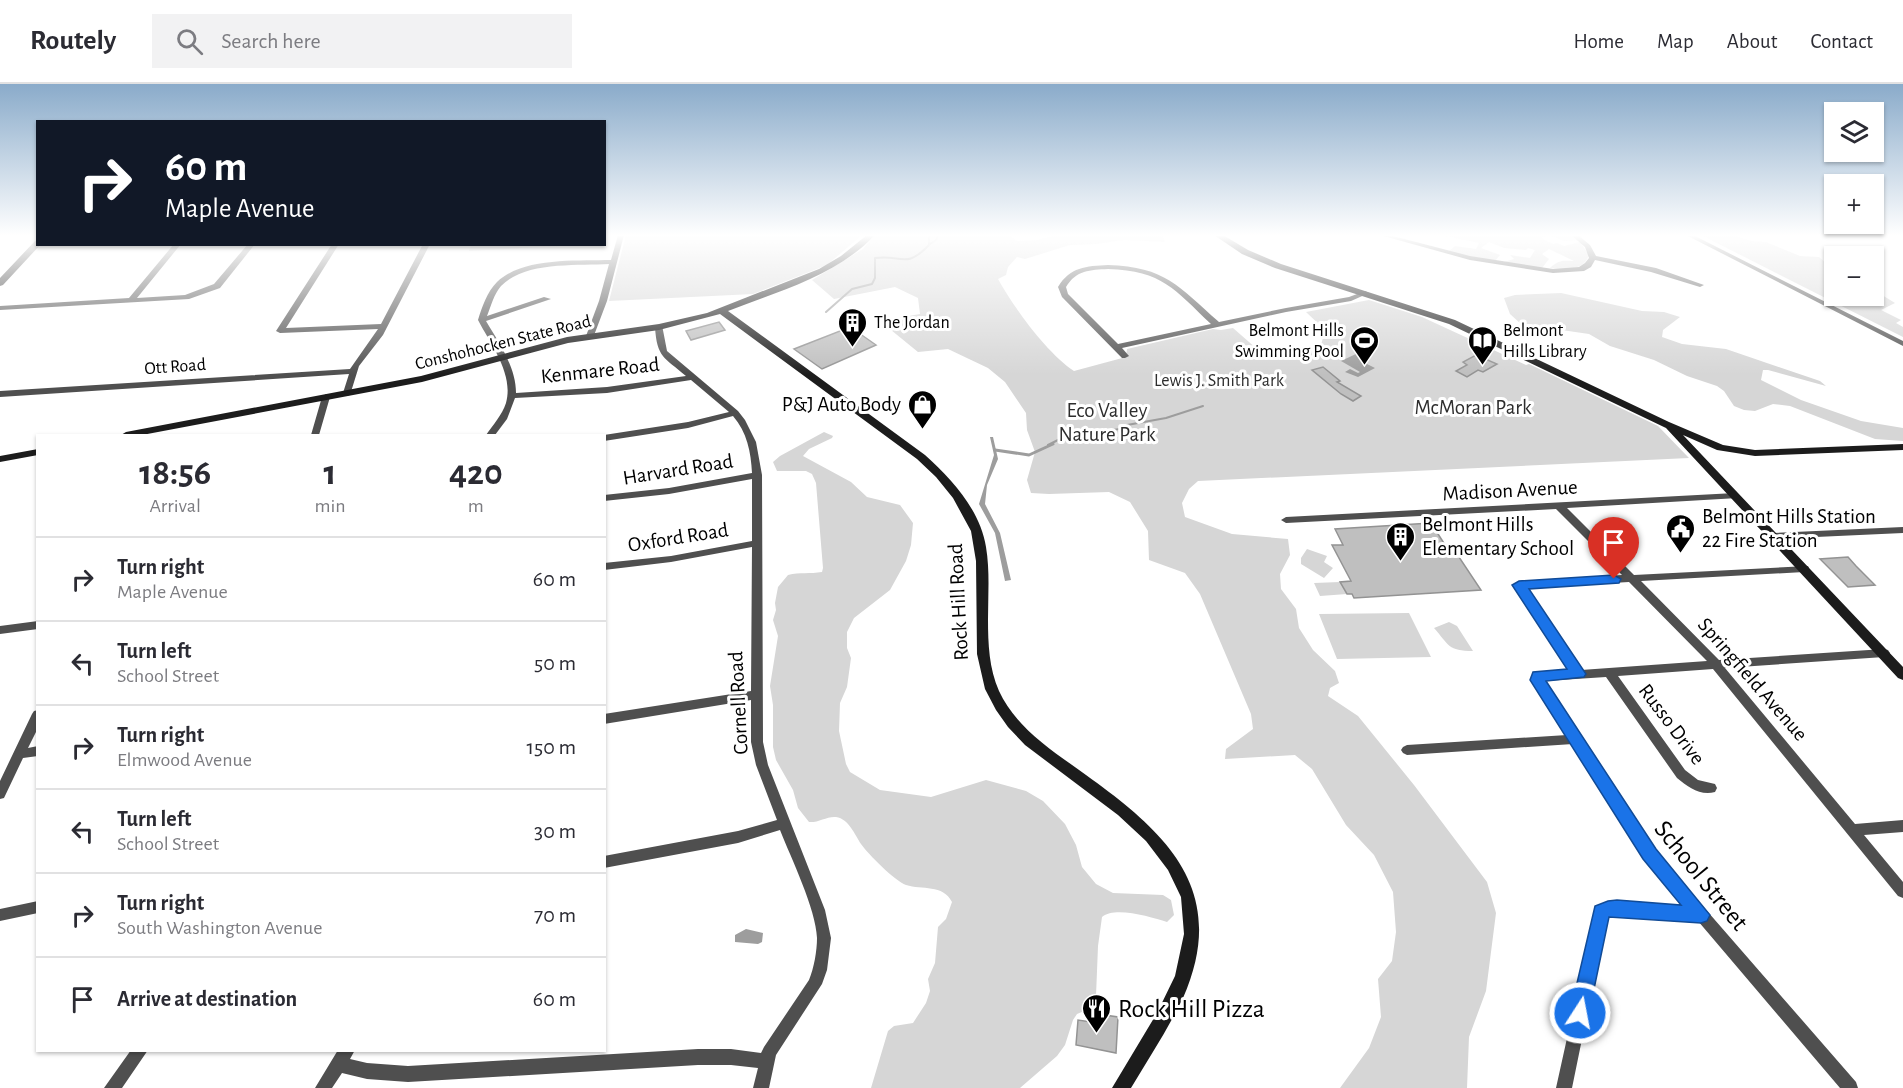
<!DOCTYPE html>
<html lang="en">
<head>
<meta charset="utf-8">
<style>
	body { margin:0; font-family:"Alegreya Sans",sans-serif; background:#f2f2f3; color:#2b2b33; height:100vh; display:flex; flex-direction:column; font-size:22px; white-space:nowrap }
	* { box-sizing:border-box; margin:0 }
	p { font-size:20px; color:#7c7c81 }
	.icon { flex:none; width:33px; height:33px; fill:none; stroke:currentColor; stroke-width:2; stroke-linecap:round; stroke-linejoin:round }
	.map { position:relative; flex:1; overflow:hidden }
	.drawer { position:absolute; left:36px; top:350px; width:570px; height:618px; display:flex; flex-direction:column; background:#fff; border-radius:0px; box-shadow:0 2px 4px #0004 }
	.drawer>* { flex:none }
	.guide { position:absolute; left:36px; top:36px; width:570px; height:126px; border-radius:0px; box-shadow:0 2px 4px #0004; background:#111827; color:#fff; overflow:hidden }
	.tools { position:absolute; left:1824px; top:18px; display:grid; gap:12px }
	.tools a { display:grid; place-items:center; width:60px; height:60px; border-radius:0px; background:#fff; box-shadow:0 2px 4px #0004; font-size:30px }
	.pin { position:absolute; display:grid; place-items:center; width:51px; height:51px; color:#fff; margin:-62px -26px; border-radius:50% 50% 50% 0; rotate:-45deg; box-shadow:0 0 6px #0007 }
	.pin .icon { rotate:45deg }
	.me { position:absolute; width:66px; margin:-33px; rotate:11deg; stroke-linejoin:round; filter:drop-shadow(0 0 4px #0008) }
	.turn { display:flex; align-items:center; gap:21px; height:126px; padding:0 30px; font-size:27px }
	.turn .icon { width:78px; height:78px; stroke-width:2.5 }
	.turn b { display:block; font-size:42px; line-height:51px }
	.eta { display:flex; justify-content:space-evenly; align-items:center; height:102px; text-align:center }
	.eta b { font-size:36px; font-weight:700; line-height:42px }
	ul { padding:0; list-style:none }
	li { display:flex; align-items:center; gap:18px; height:84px; padding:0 30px; border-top:2px solid #e1e1e2 }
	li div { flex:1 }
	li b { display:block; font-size:22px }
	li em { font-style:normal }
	header { display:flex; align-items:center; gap:36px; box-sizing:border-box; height:84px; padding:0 30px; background:#fff; border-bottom:2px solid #e1e1e2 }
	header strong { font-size:28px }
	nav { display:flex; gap:33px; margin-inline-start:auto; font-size:21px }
	.search { width:420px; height:54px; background:#f2f2f3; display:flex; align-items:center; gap:15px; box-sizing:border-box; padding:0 21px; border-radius:0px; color:#7c7c81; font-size:22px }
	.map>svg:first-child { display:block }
	.green { fill:#d6d6d6 }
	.water { fill:#9d9d9d }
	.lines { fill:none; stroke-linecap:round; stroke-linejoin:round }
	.stream-far1 { stroke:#9d9d9d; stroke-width:2 }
	.stream { stroke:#9d9d9d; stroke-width:3 }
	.building { fill:#bfbfbf; stroke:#939393; stroke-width:1.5 }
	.street { fill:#4f4f4f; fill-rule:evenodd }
	.secondary { fill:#1c1c1c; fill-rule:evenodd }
	.route { fill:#1a73e8; stroke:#114b97; stroke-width:1.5 }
	.labels { text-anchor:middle; stroke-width:6; stroke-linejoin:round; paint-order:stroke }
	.far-poi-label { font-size:18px; fill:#000; stroke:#fff; text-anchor:start }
	.far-street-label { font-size:18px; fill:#000; stroke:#fff }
	.far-park-label { font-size:18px; fill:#2d2d2d; stroke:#fff }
	.street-label { font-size:21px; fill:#000; stroke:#fff }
	.poi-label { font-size:21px; fill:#000; stroke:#fff; text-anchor:start }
	.park-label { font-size:21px; fill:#2d2d2d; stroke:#fff }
	.near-street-label { font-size:26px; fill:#000; stroke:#fff }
	.near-poi-label { font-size:26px; fill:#000; stroke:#fff; text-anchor:start }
</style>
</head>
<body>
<header>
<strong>Routely</strong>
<div class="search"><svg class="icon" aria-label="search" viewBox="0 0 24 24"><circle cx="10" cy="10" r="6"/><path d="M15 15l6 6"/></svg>Search here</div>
<nav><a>Home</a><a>Map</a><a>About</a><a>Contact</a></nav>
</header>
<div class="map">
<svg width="1903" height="1004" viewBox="0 0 1903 1004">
	<rect width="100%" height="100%" fill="#fff"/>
	<path class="green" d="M626,151H862L827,181L753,210L609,217Z
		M875,151H1009L1017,157L1037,156L1056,151H1163L1165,158L1124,156L1096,160L1070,161L1025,175L1017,173L1008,183L1006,191L998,195C1014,224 1047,269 1074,287L1126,273L1127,265L1213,245L1221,246L1233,244L1265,272L1321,261L1325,246L1306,228L1369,216L1422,233L1526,281L1529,280L1658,342L1689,374L1198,397L1189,405L1182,419L1185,433L1232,450L1288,455L1290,471L1280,490L1281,505L1296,525L1299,544L1313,566L1335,587L1339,599L1330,604L1328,612L1358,632L1414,701L1487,798L1496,829L1486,907L1469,953L1467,1004H1340L1369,964L1381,933L1378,895L1392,877L1396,848L1393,808L1374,771L1346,741L1312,685L1295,671L1225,675L1226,665L1253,645L1251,630L1200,510L1185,489L1149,476L1148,447L1130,418L1109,408L1049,410L1031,409L1027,396L1035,368L1027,346L1026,329L1005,298L988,284L948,265L918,268L880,237L920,230L918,214L895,203L834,215L812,196L863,165Z
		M1441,151H1522L1529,153L1532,151H1569L1577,156L1564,157L1550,151L1541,154L1553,160L1557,159L1564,162L1580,158L1589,171C1584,187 1565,186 1550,184C1560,175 1563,177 1574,177L1549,165L1542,170L1549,175L1542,184L1504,178L1514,175L1510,171L1530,174L1535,166L1528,164L1526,166L1504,164L1489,158L1481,164L1500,171L1495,177L1448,168L1455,162L1476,165L1479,159Z
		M1701,151H1733L1751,157L1766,158L1800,172L1819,173L1834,186V212H1874V206L1895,219L1881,226L1901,236L1896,239L1903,243V253Z
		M471,161V160L576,161L469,167Z
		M1561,209L1642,227L1664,228L1680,233L1663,246L1662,253L1682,260L1726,265L1820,297L1826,302L1768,286H1763L1761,296L1801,316L1861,337L1903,344V357L1875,355L1790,322L1773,320L1755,327L1744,326L1734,322L1724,307L1717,302L1687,292L1654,276L1610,262L1589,250L1521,240L1510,230L1504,214L1515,211Z
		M824,348L833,352L832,354L809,365L803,372L851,398L867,413L900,421L913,439L911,461L906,477L890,506L854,534L847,548V564L851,574L847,603L840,619L839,647L846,680L850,688L880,706L931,713L986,696L1026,707L1043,717L1065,740L1076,761L1082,783L1096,800L1113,809L1163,811L1171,816L1174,831L1167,838C1151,833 1115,822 1102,833L1098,862L1096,912L1089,925L1077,930L1073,936L1065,961L1057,972L1020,1004H871L888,947L894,942L913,939L926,919L930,907L928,895L935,879L938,843L946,835L952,818C943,800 922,806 906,801C895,797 868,770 861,760C855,751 849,735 836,733C827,732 818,739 809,738L798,724L793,706L776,676L773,663V621L770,602L778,552L773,536L776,526L775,519L778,503L788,491C800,488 810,490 822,488L823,484L816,399L812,390L806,387H777L773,378L780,372Z
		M1307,465L1327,472L1324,478L1333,484L1324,494L1301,480V474Z
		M1340,498L1347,510L1320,512L1314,499Z
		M1409,529L1431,573L1337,575L1319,530Z
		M1449,538L1457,542L1473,567C1448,567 1449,561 1434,544Z"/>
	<path class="water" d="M1358,269L1367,273L1361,277L1375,284L1358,293L1345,288L1350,285L1358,289L1360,288L1341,277Z
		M990,353H993L998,375L987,401L985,420L1000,449L1011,496L1005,497L995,449L979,420L994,371Z
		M746,845L763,849L762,858L758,860L735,858V851Z"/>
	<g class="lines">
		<path class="stream-far1" d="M930,160L936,156L938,151
			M826,228L852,205L872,200L875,194V174C902,170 905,186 929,161V151
			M1048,361L1062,354L1077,355L1090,349L1120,345L1127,341L1166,334L1203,322"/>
		<path class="stream" d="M995,366L1029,371L1053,360"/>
	</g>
	<path class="building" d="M719,238L725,246L691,256L686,247Z
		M845,245L852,249L856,247L876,261L822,285L794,265Z
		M1476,271L1497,280L1483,288L1478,286L1467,293L1456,287L1467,281L1463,278Z
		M1323,283L1340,297L1337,298L1361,312L1353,317L1341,310L1312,286Z
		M1431,439L1447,464H1453L1481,506L1354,514L1352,510H1347L1340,498L1351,497L1332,461H1343L1335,445Z
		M1848,473L1856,482L1875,501L1848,503L1820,475Z
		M1091,929L1118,933L1116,969L1076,961L1078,936L1091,938Z"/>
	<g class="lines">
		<path class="street" d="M618,151H624L607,217L593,254H590L586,252L599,217L609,180C577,182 525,177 501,202C494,210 491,222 487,232L544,213L551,215L486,237C499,259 516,283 516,309L607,303L686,292C664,273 657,274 655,243L656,241H662L667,267L738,327L745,336L756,358L762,391L763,658L768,681L825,826L831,854L827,886L822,900L776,971L769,1004H753L758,984L731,981H698L408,998L367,995L342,989L332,1004H315L338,966H355L350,975L367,979L408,982L698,965H731L761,969L764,963L809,896C814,884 817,867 817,854C816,825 791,774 780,746L738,759L604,784V772L738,747L777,736L756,681L751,658V616L604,640V630L751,607L752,463L671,478L604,486V479L671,472L752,457V395L669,410L604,417V411L669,404L752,389C751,368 747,348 733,332L688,344L604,357V351L688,338L729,328L691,296L607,309L515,314L507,335L495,351H486C493,341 502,331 506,319C514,290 491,261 478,236C482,223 487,208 497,198C523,173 577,177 611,176Z
			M1380,151H1389L1470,172L1553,185L1579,183L1585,179L1589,174L1585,163L1571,151H1578L1590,161L1596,172L1656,184L1704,201L1700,203L1651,188L1595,176L1591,183L1584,187L1553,189L1470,176Z
			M1686,151H1693L1903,257V262Z
			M174,160H181L137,214L185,211L214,200L248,160H255L220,204L189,215L0,226V222L129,214Z
			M332,160H339L286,244L381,240L423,160H430L383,251L359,282L350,311L347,312L343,309L349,290L0,313V307L350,285L378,245L280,249L276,247Z
			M1108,181C1166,183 1178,202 1219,238L1286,224L1349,213L1365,207L1369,209L1351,217L1286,228L1122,264L1129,272L1125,274H1122L1062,213L1058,203C1070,183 1086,182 1108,181ZM1108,185C1163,187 1174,205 1211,240L1118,260L1068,210L1066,203C1076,186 1090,186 1108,185Z
			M326,310L330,313L319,351H311L322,313Z
			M1735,409L1738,410L1740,412L1738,414L1567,424L1634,491L1808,482L1809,484L1808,486L1804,488L1641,497L1719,576L1884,565L1888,566L1890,569L1888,572L1884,573L1725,584L1855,740L1903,736V748L1864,751L1903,798V814L1898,812L1713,585L1618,592L1685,686L1698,696L1715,700L1717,704L1715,708C1700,712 1688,703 1677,694L1606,593L1545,597L1654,766L1856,998L1858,1004H1840L1698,837L1617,831L1607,833L1572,1004H1556L1596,823L1617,819L1686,824L1644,774L1573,660L1407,671L1403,669L1401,666L1403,663L1407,661L1567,651L1531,593L1533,590L1537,589L1570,586L1514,501L1519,497L1622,491L1556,425L1286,439L1281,436L1286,433ZM1629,498L1704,574L1707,577L1581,586L1527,504Z
			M1903,443V449L1773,455L1768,452L1773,449Z
			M38,537V545L0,550V542Z
			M38,626V644L28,664L38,662V672L23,674L4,714L0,715V697L32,630L34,627Z
			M38,817V829L0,837V825Z
			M131,966H148L122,1004H104Z"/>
		<path class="secondary" d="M867,151H875C836,192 779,207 728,227L925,371C952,395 980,426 986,463C990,487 988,512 988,536C988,559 989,585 999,607C1016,644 1053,667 1086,691C1167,749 1230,807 1183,914C1168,945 1149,974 1131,1004H1112L1157,929L1175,892L1184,850L1181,813L1168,786L1146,757L1118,731L1025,661L1008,643L996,626L985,605L977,570L976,477L971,447L953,414L936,393L917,375L720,230L659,246L568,259L422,298L142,351H121L126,348L421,292L567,253L659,240L707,229L819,185L841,172Z
			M1214,151H1223L1248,166L1281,180L1455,236L1669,338L1723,361L1755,366L1903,360V366L1755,372L1717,366L1683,351L1903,583V596L1898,594L1666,344L1449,240L1275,184L1242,170Z
			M35,157H38V160H41L3,201L0,202V194Z
			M38,365V371L0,378V372Z"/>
	</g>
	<linearGradient id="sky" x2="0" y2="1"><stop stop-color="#8aabca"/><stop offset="0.52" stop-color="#fff"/><stop offset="1" stop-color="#fff" stop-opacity="0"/></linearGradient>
	<rect width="1903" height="291" fill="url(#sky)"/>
	<path class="route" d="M1614,491L1621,495L1619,499L1529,505L1586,590L1584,593L1546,597L1656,765L1710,831L1707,837L1701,839L1609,833L1589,929L1587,935L1580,938L1573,935L1570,929L1595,822L1608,817L1617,816L1681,821L1643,775L1530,596L1533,588L1567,585L1512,501L1519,497Z"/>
	<defs>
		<symbol id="building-pin" viewBox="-11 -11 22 30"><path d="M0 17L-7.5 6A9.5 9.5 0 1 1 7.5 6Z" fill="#000" stroke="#fff"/><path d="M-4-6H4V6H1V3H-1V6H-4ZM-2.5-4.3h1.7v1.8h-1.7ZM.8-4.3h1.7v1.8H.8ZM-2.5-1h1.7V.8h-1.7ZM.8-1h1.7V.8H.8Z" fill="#fff"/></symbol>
		<symbol id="stadium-pin" viewBox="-11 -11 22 30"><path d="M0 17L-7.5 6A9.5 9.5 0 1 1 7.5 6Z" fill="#000" stroke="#fff"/><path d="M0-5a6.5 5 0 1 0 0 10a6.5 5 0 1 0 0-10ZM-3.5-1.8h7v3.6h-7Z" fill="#fff"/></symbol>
		<symbol id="library-pin" viewBox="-11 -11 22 30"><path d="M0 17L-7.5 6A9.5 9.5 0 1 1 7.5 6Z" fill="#000" stroke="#fff"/><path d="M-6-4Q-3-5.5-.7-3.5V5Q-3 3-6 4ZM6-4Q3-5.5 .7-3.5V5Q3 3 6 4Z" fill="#fff"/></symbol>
		<symbol id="shop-pin" viewBox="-11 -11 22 30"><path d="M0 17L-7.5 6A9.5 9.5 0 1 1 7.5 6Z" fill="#000" stroke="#fff"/><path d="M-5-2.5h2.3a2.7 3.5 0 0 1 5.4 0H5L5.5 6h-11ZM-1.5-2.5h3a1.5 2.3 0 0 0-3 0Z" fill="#fff"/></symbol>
		<symbol id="civic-pin" viewBox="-11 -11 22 30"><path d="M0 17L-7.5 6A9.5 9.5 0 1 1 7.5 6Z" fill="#000" stroke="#fff"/><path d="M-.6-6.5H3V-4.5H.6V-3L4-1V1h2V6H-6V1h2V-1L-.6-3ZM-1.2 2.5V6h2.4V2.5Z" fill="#fff"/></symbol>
		<symbol id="restaurant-pin" viewBox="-11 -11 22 30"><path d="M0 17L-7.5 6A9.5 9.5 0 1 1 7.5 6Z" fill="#000" stroke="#fff"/><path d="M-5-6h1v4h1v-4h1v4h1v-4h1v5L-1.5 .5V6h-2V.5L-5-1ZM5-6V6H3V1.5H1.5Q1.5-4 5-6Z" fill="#fff"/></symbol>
	</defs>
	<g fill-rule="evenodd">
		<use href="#building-pin" x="836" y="222" width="33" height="45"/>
		<use href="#stadium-pin" x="1348" y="240" width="33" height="45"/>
		<use href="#library-pin" x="1466" y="240" width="33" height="45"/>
		<use href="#shop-pin" x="906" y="304" width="33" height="45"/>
		<use href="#civic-pin" x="1664" y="428" width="33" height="45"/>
		<use href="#building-pin" x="1384" y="436" width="33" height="45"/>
		<use href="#restaurant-pin" x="1080" y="908" width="33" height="45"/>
	</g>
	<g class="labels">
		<g class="far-poi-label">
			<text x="874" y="244">The Jordan</text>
			<text x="1344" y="252" text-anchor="end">Belmont Hills<tspan x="1344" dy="21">Swimming Pool</tspan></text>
			<text x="1503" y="252">Belmont<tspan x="1503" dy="21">Hills Library</tspan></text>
		</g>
		<g class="far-street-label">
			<text transform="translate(503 258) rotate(-14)" y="6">Conshohocken State Road</text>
			<text transform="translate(175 282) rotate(-4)" y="6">Ott Road</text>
		</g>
		<g class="far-park-label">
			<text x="1219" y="302">Lewis J. Smith Park</text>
		</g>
		<g class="street-label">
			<text transform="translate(600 286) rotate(-6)" y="7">Kenmare Road</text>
			<text transform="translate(678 385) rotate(-9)" y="7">Harvard Road</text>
			<text transform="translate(1510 406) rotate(-3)" y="7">Madison Avenue</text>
			<text transform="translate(678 453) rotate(-9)" y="7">Oxford Road</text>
			<text transform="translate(958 518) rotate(-93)" y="7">Rock Hill Road</text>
			<text transform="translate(1753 595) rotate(49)" y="7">Springfield Avenue</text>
			<text transform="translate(738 619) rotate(-93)" y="7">Cornell Road</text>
			<text transform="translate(1672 640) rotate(53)" y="7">Russo Drive</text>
		</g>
		<g class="poi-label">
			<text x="901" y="327" text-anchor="end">P&amp;J Auto Body</text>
			<text x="1702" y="439">Belmont Hills Station<tspan x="1702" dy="24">22 Fire Station</tspan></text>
			<text x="1422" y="447">Belmont Hills<tspan x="1422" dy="24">Elementary School</tspan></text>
		</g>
		<g class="park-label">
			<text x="1473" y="330">McMoran Park</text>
			<text x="1107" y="333">Eco Valley<tspan x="1107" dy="24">Nature Park</tspan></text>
		</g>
		<g class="near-street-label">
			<text transform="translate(1702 791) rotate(51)" y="9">School Street</text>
		</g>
		<g class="near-poi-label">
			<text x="1118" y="933">Rock Hill Pizza</text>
		</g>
	</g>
</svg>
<div class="tools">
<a><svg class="icon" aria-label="layers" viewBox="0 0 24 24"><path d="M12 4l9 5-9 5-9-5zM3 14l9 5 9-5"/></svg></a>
<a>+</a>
<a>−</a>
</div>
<div class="pin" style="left:1614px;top:495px;background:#d93025"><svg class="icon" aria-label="arrive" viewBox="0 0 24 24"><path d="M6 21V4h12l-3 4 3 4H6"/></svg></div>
<svg class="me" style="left:1580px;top:929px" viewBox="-20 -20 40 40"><circle r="17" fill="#1a73e8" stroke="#fff" stroke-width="3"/><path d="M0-11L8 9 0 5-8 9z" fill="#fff"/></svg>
<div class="guide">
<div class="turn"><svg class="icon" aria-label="right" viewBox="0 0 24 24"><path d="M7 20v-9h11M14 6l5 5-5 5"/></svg><div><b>60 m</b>Maple Avenue</div></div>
</div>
<section class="drawer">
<div class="eta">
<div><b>18:56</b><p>Arrival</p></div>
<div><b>1</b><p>min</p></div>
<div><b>420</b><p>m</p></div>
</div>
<ul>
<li><svg class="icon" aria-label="right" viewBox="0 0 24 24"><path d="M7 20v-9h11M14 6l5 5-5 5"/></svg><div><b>Turn right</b><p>Maple Avenue</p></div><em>60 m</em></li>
<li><svg class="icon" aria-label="left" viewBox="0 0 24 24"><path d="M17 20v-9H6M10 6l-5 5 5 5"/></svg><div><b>Turn left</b><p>School Street</p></div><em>50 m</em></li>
<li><svg class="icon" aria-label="right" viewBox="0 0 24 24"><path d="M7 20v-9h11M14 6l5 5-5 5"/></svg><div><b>Turn right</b><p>Elmwood Avenue</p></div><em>150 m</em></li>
<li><svg class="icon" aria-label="left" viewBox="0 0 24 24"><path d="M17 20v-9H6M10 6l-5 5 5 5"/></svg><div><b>Turn left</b><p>School Street</p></div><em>30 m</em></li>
<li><svg class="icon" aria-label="right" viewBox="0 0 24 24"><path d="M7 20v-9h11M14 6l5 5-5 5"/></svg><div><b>Turn right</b><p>South Washington Avenue</p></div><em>70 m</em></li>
<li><svg class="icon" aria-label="arrive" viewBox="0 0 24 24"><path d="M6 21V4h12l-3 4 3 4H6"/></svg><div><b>Arrive at destination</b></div><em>60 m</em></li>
</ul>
</section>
</div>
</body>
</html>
